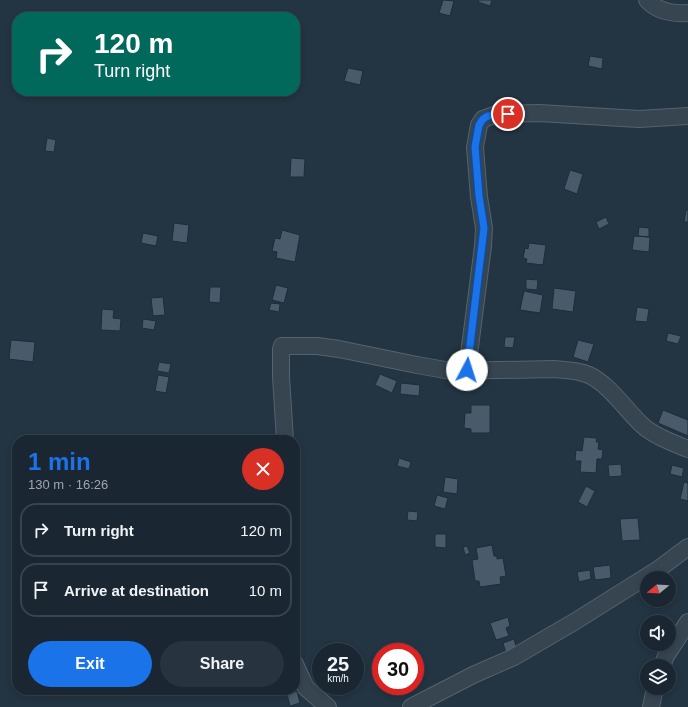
<!DOCTYPE html>
<html lang="en">
<head>
<meta charset="utf-8">
<style>
	body { margin:0; font-family:Helvetica,sans-serif; background:#27333e; color:#f1f3f6; height:100vh; display:flex; flex-direction:column; font-size:15px; white-space:nowrap }
	* { box-sizing:border-box; margin:0 }
	p { font-size:13px; color:#9fa5ac }
	.icon { flex:none; width:22px; height:22px; fill:none; stroke:currentColor; stroke-width:2; stroke-linecap:round; stroke-linejoin:round }
	.map { position:relative; flex:1; overflow:hidden }
	.side { position:absolute; left:12px; top:435px; width:288px; height:260px; display:flex; flex-direction:column; background:#1a2732; border-radius:16px; box-shadow:0 2px 6px #0003,0 0 0 1px #38444d }
	.side>* { flex:none }
	.hud { position:absolute; left:12px; top:12px; width:288px; height:84px; border-radius:16px; box-shadow:0 2px 6px #0003,0 0 0 1px #38444d; background:#00695c; color:#fff; overflow:hidden }
	.needle { width:26px; rotate:252deg }
	.buttons { position:absolute; left:640px; top:571px; display:grid; gap:8px }
	.buttons a { display:grid; place-items:center; width:36px; height:36px; border-radius:50%; background:#1a2732; box-shadow:0 2px 6px #0003,0 0 0 1px #38444d; font-size:20px }
	.speed { position:absolute; left:312px; top:643px; display:flex; gap:8px; font-size:20px; font-weight:700; text-align:center }
	.speed>* { display:grid; place-content:center; width:52px; height:52px; border-radius:50%; background:#1a2732; box-shadow:0 2px 6px #0003,0 0 0 1px #38444d; line-height:1 }
	.speed small { font-size:10px; font-weight:400 }
	.speed .limit { border:6px solid #d22; background:#fff; color:#111 }
	.pin { position:absolute; display:grid; place-items:center; width:34px; height:34px; color:#fff; margin:-17px; border:2px solid #fff; border-radius:50%; box-shadow:0 1px 4px #0007 }
	.me { position:absolute; width:44px; margin:-22px; rotate:5deg; stroke-linejoin:round; filter:drop-shadow(0 0 3px #0008) }
	.turn { display:flex; align-items:center; gap:14px; height:84px; padding:0 16px; font-size:18px }
	.turn .icon { width:52px; height:52px; stroke-width:2.5 }
	.turn b { display:block; font-size:28px; line-height:34px }
	.round { display:grid; place-items:center; flex:none; width:42px; height:42px; border-radius:21px; background:#27333e }
	.overview { display:flex; align-items:center; justify-content:space-between; height:68px; padding:0 16px }
	h1 { font-size:24px; font-weight:700; line-height:30px; color:#1a73e8 }
	.cta { display:flex; gap:8px; margin-top:auto; padding:8px 16px }
	.cta a { flex:1; height:46px; border-radius:24px; background:#1a73e8; color:#fff; font-size:16px; font-weight:700; line-height:46px; text-align:center }
	.cta a+a { background:#27333e; color:#f1f3f6 }
	ul { padding:0; list-style:none }
	li { display:flex; align-items:center; gap:12px; height:54px; margin:0 8px 6px; padding:0 8px; border:2px solid #38444d; border-radius:16px }
	li div { flex:1 }
	li b { display:block; font-size:15px }
	li em { font-style:normal }
	.map>svg:first-child { display:block }
	.building { fill:#495b6b; stroke:#1e2c39 }
	.lines { fill:none; stroke-linecap:round; stroke-linejoin:round }
	.street-casing { stroke:#55636f; stroke-width:18 }
	.street { stroke:#374551; stroke-width:16 }
	.route-casing { stroke:#114b97; stroke-width:10 }
	.route { stroke:#1a73e8; stroke-width:7 }
</style>
</head>
<body>
<div class="map">
<svg width="688" height="707" viewBox="0 0 688 707">
	<rect width="100%" height="100%" fill="#233442"/>
	<path class="building" d="M443,0L454,1L450,16L439,13Z
		M479,0H492L490,6L478,2Z
		M590,56L603,58L602,69L588,66Z
		M348,68L363,71L360,85L344,81Z
		M149,91H162L161,95L148,92Z
		M47,138L56,140L54,152L45,151Z
		M291,158L305,159L304,177H290Z
		M570,170L583,174L577,194L564,189Z
		M686,210H688V222H684Z
		M606,217L609,224L599,229L596,222Z
		M174,223L189,225L187,243L172,241Z
		M639,227L649,228V237L638,236Z
		M282,230L300,235L295,262L276,258L277,252L272,251L275,238L280,239Z
		M143,233L158,236L156,246L141,243Z
		M634,236L650,237L649,252L632,250Z
		M529,243L546,245L543,265L526,263L527,259L523,258L525,248L528,249Z
		M526,279L538,280L537,290L526,289Z
		M276,285L288,288L284,303L272,300Z
		M210,287H221L220,303L209,302Z
		M554,288L576,291L573,312L552,309Z
		M524,291L543,295L540,313L520,310Z
		M163,297L165,315L153,316L151,298Z
		M271,303L280,304L279,312L269,310Z
		M637,307L649,309L647,322L635,321Z
		M102,309L114,310L113,318L121,319L120,331L101,330Z
		M143,319L156,321L154,330L142,328Z
		M668,333L681,336L678,344L666,341Z
		M505,337H515L513,348L504,347Z
		M11,340L35,342L33,362L9,359Z
		M578,340L594,344L588,362L573,357Z
		M159,362L171,364L169,373L157,371Z
		M380,374L397,381L392,393L375,385Z
		M158,375L169,377L166,393L155,391Z
		M401,383L420,385L419,396L400,394Z
		M471,405H490V433H471V429L464,428L465,413H471Z
		M663,410L688,420V436L658,423Z
		M584,437L597,438L596,442H599L598,449L603,450L602,459H597L596,473L580,472L581,461H575L576,450L582,451Z
		M399,458L411,462L409,469L397,466Z
		M621,464L622,476L609,477L608,465Z
		M672,465L684,468L682,477L670,474Z
		M445,477L458,479L457,494L443,492Z
		M684,482L688,483V501L680,499Z
		M586,486L595,491L587,507L578,502Z
		M437,495L448,498L445,509L434,506Z
		M408,511L418,512L417,521L407,520Z
		M638,518L640,540L622,541L620,519Z
		M435,534H446V548L435,547Z
		M492,545L494,556H497V559L503,558L506,576L500,577L501,584L480,587L479,581H475L472,560L478,559L476,548Z
		M467,546L470,553L465,555L463,547Z
		M610,565L611,578L595,580L593,567Z
		M590,570L591,579L579,582L577,572Z
		M508,617L510,626L506,628L509,636L496,640L490,623Z
		M514,639L517,649L506,653L503,643Z
		M653,644H664V646L654,649Z
		M297,691L300,703L290,706L287,694Z"/>
	<g class="lines">
		<defs>
			<path id="street" d="M647,0C658,12 673,14 688,13
				M467,370L483,246L484,228L479,197L475,147L479,125L483,119L497,114L539,113L639,119L688,116
				M285,440L281,377V349L282,346H317L339,349L417,365L451,371L553,369C564,370 578,370 589,375C610,385 625,409 642,425C654,436 673,443 688,449
				M295,664L306,688L328,707
				M662,666L666,656L688,622
				M411,707L473,675L514,657L574,622L660,568L688,547
				M651,707L655,688"/>
		</defs>
		<use href="#street" class="street-casing"/>
		<use href="#street" class="street"/>
	</g>
	<g class="lines">
		<defs>
			<path id="route" d="M467,370L484,228L479,196L475,147L479,125L483,119L488,116L508,114"/>
		</defs>
		<use href="#route" class="route-casing"/>
		<use href="#route" class="route"/>
	</g>
</svg>
<div class="buttons">
<a><svg class="needle" viewBox="-14 -14 28 28"><path d="M0-13l5 13h-10z" fill="#e53935"/><path d="M0 13l5-13h-10z" fill="#9fa5ac"/></svg></a>
<a><svg class="icon" aria-label="sound" viewBox="0 0 24 24"><path d="M4 9h4l5-4v14l-5-4H4zM17 9q2 3 0 6"/></svg></a>
<a><svg class="icon" aria-label="layers" viewBox="0 0 24 24"><path d="M12 4l9 5-9 5-9-5zM3 14l9 5 9-5"/></svg></a>
</div>
<div class="speed"><div>25<small>km/h</small></div><div class="limit">30</div></div>
<div class="pin" style="left:508px;top:114px;background:#d93025"><svg class="icon" aria-label="arrive" viewBox="0 0 24 24"><path d="M6 21V4h12l-3 4 3 4H6"/></svg></div>
<svg class="me" style="left:467px;top:370px" viewBox="-20 -20 40 40"><circle r="19" fill="#fff"/><path d="M0-13L10 11 0 6-10 11z" fill="#1a73e8"/></svg>
<div class="hud">
<div class="turn"><svg class="icon" aria-label="right" viewBox="0 0 24 24"><path d="M7 20v-9h11M14 6l5 5-5 5"/></svg><div><b>120 m</b>Turn right</div></div>
</div>
<section class="side">
<div class="overview"><div><h1>1 min</h1><p>130 m · 16:26</p></div><a class="round" style="background:#d93025;color:#fff"><svg class="icon" aria-label="close" viewBox="0 0 24 24"><path d="M6 6l12 12M18 6L6 18"/></svg></a></div>
<ul>
<li><svg class="icon" aria-label="right" viewBox="0 0 24 24"><path d="M7 20v-9h11M14 6l5 5-5 5"/></svg><div><b>Turn right</b></div><em>120 m</em></li>
<li><svg class="icon" aria-label="arrive" viewBox="0 0 24 24"><path d="M6 21V4h12l-3 4 3 4H6"/></svg><div><b>Arrive at destination</b></div><em>10 m</em></li>
</ul>
<div class="cta"><a>Exit</a><a>Share</a></div>
</section>
</div>
</body>
</html>
